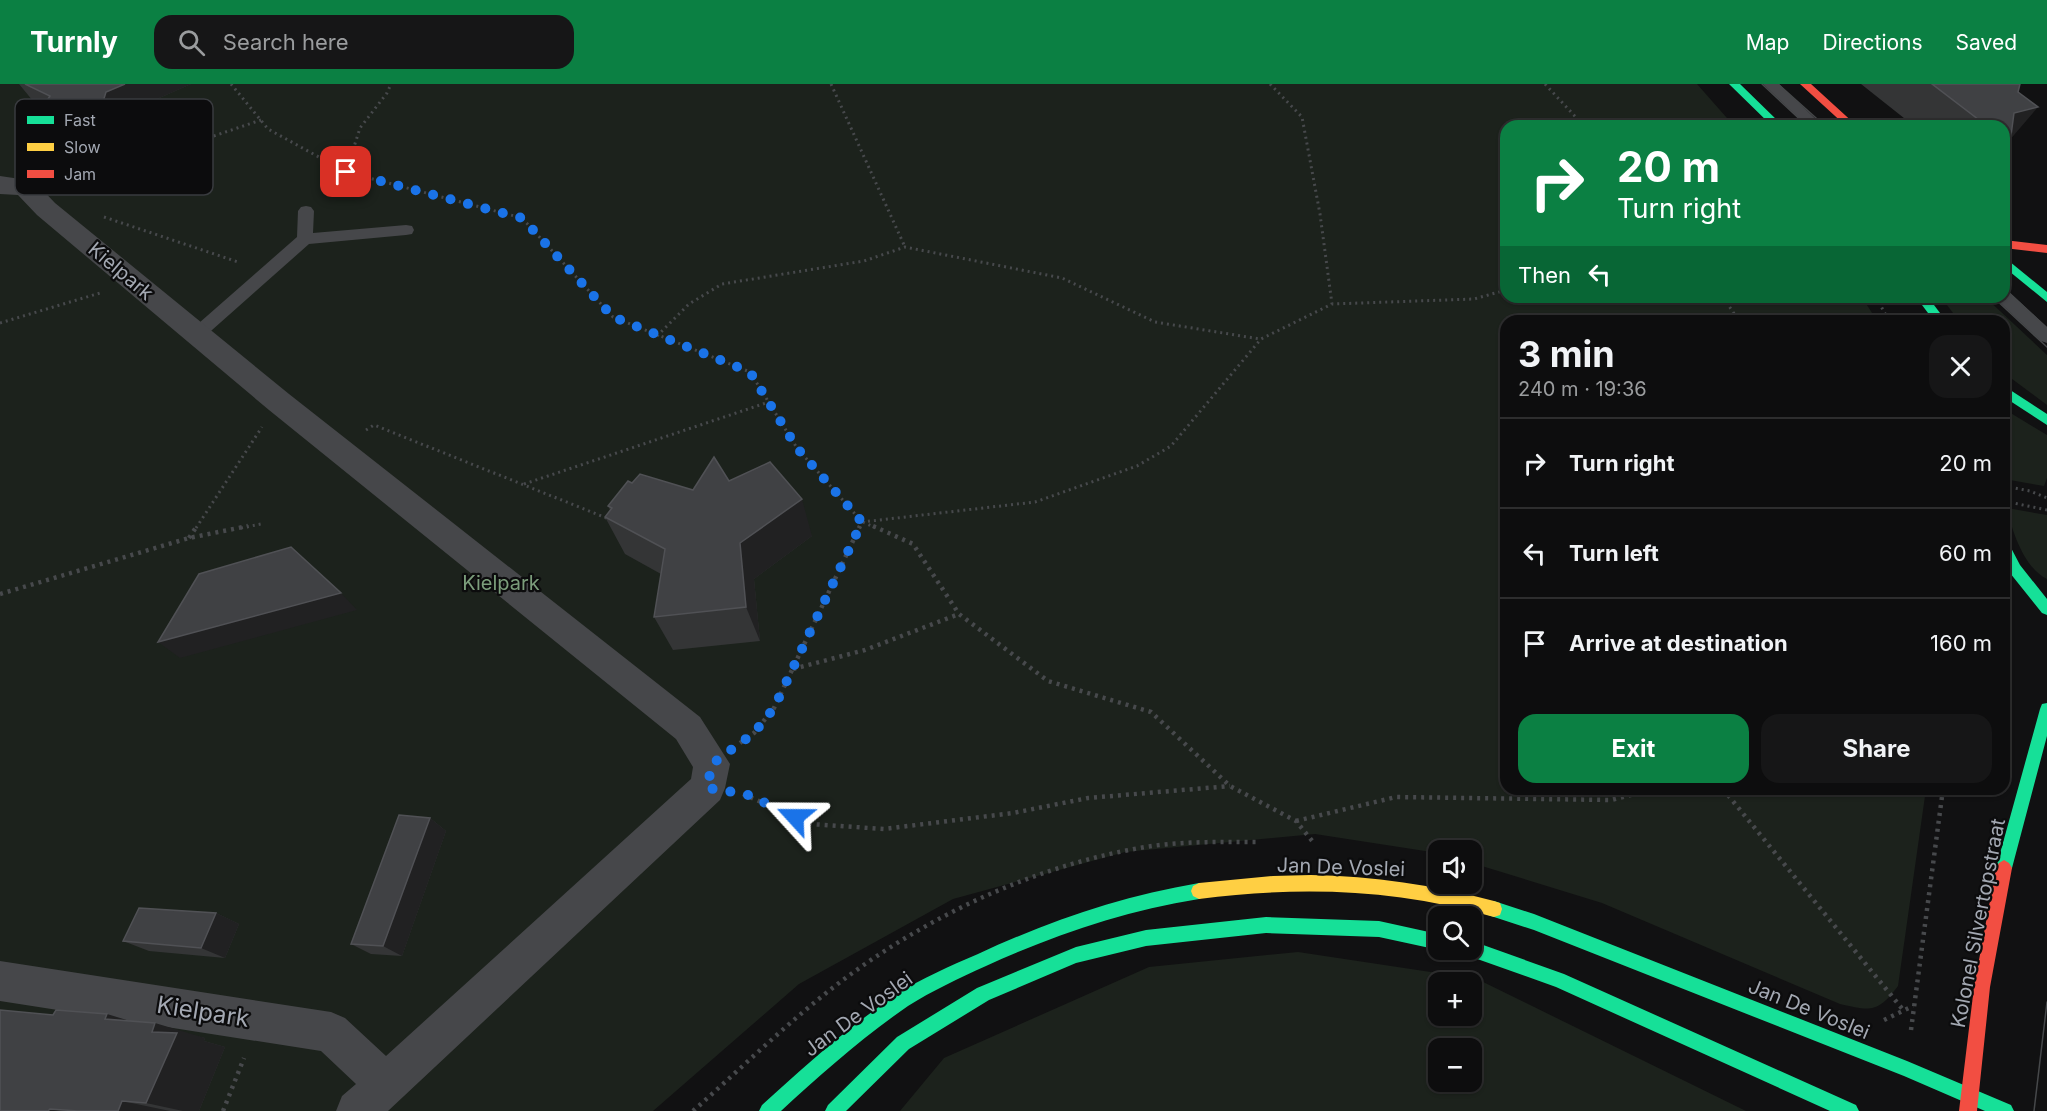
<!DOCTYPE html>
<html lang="en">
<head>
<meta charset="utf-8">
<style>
	body { margin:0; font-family:Inter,sans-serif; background:#161617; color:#f1f3f6; height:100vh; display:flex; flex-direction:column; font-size:22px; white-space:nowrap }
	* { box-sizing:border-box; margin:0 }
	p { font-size:20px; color:#9a9c9e }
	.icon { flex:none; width:33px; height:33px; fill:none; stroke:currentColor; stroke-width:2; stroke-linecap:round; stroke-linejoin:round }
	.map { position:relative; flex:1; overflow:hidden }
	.side { position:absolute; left:1500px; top:231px; width:510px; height:480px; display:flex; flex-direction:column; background:#0d0d0e; border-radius:18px; box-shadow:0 2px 4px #0004,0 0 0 2px #2d2d2e }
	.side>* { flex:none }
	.banner { position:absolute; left:1500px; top:36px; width:510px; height:183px; border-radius:18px; box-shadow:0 2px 4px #0004,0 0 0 2px #2d2d2e; background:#0b8043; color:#fff; overflow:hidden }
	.controls { position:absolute; left:1428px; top:756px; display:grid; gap:12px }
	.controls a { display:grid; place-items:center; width:54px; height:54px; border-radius:12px; background:#0d0d0e; box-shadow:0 2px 4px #0004,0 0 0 2px #2d2d2e; font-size:30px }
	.pin { position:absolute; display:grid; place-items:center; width:51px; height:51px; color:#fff; margin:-26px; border-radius:12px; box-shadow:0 3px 9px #0006 }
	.me { position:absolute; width:66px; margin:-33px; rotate:294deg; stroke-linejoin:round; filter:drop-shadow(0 0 4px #0008) }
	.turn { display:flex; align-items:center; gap:21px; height:126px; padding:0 18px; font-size:27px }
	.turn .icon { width:78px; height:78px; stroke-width:2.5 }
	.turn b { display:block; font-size:42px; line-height:51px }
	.then { display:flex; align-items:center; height:57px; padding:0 18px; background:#0003; gap:12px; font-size:22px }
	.round { display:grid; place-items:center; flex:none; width:63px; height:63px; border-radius:18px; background:#161617 }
	.headline { display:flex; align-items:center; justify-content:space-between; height:102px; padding:0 18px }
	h1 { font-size:36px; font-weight:700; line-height:45px }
	.primary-button { display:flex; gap:12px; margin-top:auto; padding:12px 18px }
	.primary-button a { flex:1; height:69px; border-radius:18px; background:#0b8043; color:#fff; font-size:24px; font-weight:700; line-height:69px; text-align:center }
	.primary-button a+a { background:#161617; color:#f1f3f6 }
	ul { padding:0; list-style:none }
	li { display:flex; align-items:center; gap:18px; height:90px; padding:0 18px; border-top:2px solid #2d2d2e }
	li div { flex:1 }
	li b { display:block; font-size:22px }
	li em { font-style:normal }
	header { display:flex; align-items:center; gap:36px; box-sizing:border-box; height:84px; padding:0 30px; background:#0b8043; color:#fff }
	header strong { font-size:28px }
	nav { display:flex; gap:33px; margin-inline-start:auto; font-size:21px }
	.search { width:420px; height:54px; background:#161617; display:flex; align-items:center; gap:15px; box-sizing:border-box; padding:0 21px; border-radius:18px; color:#9a9c9e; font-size:22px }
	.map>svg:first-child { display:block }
	.green { fill:#1c221c; fill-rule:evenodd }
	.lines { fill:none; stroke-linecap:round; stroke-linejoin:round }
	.path-far1 { stroke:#47494c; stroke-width:3; stroke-dasharray:2 4; stroke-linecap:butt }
	.path { stroke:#47494c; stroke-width:4.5; stroke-dasharray:3 5; stroke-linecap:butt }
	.lane { fill:#46474a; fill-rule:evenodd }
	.street { fill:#46474a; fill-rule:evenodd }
	.fast { fill:#16e098; fill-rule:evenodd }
	.slow { fill:#ffcf43; fill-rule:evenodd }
	.jam { fill:#f24e42; fill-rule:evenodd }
	.tram { stroke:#46484a; stroke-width:1.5 }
	.wall { fill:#343536 }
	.shaded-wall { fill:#212122 }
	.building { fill:#404144; stroke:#505155; stroke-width:1.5 }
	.route { stroke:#1a73e8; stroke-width:10; stroke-dasharray:0 18 }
	.labels { text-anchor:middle; stroke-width:4.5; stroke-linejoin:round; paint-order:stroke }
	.street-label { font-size:20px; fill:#a3a8b2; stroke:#0c0c0d }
	.park-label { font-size:20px; fill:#7b9d7b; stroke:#0c0c0d }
	.near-street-label { font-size:24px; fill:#a3a8b2; stroke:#0c0c0d }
	.key { fill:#0c0c0d; stroke:#393b3f; stroke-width:1.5 }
	.key-label { font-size:16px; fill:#a3a8b2 }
</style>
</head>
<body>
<header>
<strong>Turnly</strong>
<div class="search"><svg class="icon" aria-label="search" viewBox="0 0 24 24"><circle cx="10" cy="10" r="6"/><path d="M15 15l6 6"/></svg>Search here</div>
<nav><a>Map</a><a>Directions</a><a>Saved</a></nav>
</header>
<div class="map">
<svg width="2047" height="1027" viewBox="0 0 2047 1027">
	<rect width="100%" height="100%" fill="#111112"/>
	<path class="green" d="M0,0H1697L1734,42H1506V213H1862L1877,237H1506V705H1926L1898,902C1878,929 1871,927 1840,920L1602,819L1472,779V766H1438V769L1315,750L1125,768L953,815L799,900L653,1027H0Z
		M1941,213H1985L2047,271V321L2004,289V237H1959Z
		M2004,325L2047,351V394L2044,402L2004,395Z
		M2007,424L2047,431V495C2024,484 2012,447 2007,424Z
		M1298,868L1477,895L1746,1027H900L944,974L1149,883ZM1472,898V932H1438V898ZM1472,964V998H1438V964Z"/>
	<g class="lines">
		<path class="path-far1" d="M231,0L268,45L346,88L522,134L613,233L750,288L797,364L862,438L859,444
			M831,0L905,163
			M1270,0L1302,33L1320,130L1332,220
			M1545,0L1584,42
			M66,102L261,36
			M324,110L346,88L360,44L387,9L391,0
			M104,133L238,178
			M1723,213L1739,237
			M1876,213L1889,237
			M0,239L100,209
			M657,252L689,220L722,200L864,177L905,163L1062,194L1155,238L1260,255
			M366,346L374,341L609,435
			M524,400L769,318
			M2004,402L2030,407L2047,414
			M2004,417L2047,426
			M862,438L1035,418L1137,382L1171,362L1261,255L1332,220L1474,215L1506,206
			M863,438L876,444
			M196,444L262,343
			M241,444L261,440"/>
		<path class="path" d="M873,442L913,460L959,530L1048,597L1151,628L1230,702L1296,737L1313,758
			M189,454L197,442
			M0,510L189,454L248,442
			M793,585L865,566L959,530
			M740,659L754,649L774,624L860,442
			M1723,705L1904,927
			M743,710L811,740L884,745L1013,729L1088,714L1230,702
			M1296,737L1396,713L1611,716L1654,705
			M1884,936L1913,922
			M1911,946L1943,705
			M223,1027L244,974
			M693,1027C745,981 795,931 851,890C938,827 1039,781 1145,763C1183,757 1221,758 1259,758"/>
		<path class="lane" d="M1763,0H1779L1823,42H1807Z
			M306,122L311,123L314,127L313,149L406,141L412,142L414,146L412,150L406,151L309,160L203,254L197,256L191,254L189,250L191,246L297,153L298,127L301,123Z
			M2004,207L2010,209L2047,243V259L2041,257L1998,217L1996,213H2004Z"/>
		<path class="street" d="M0,92L34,97L55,119L289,310L700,633L730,680L725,704L720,716L388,1027H336L342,1012L356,1000L321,967L0,917V877L331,928L345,934L386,972L691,695L693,683L676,655L269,326L37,131L18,111L0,110Z"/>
		<path class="fast" d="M1729,0H1740L1783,42H1772Z
			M2004,173L2047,208V218L2004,183Z
			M1916,213H1928L1946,237H1934Z
			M2004,302L2047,330V341L2004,313Z
			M2004,459L2009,460L2020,481L2047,515V531L2042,529L2010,489L2004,477Z
			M2047,619V652L2012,784L2009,789L2004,792L1999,789L1996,784L2040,625L2042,620Z
			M1199,799L1205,802L1207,807L1205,812L1199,815C1124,827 1054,851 986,882C959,894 932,907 908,922C863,953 821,990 781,1027H759L762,1021C805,982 848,943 896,911C922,894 950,882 978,870C1049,837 1122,812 1199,799Z
			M1494,817L1534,830L1907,977L2011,1021L2014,1027H1985L1904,992L1534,846L1494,833L1488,831L1486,825L1488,819Z
			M1266,833L1379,837L1438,850L1439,866L1379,853L1266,849L1146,862L1076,879L989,916L909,965L846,1027H825L828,1021L897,953L977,904L1076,863L1146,846Z
			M1472,857L1564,890L1856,1021L1859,1027H1830L1556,903L1466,871L1464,866H1472Z"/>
		<path class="slow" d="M1311,791C1374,792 1433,801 1494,817L1500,819L1502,825L1500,831L1494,833C1394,805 1302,802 1199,815L1193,812L1191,807L1193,802L1199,799L1273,792Z"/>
		<path class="jam" d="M1800,0H1811L1857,42H1846Z
			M2004,156L2047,161V169L2004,164Z
			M2004,776L2009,779L2012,784L1990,903L1977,1027H1959L1974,903L1996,784L1999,779Z"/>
		<path class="tram" d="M1762,0L1807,42
			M1778,0L1825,42
			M2004,204L2047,244
			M1993,213L2047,263
			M2034,1027L2047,918"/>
	</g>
	<path class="wall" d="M19,0H191L123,30L113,65L95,69L45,70L27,48L44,22L33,17Z
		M1861,0H2020L2010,59L2004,67V42H1914Z
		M729,397L812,452L754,495L760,557L673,566L654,533L661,490L625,470L605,433L610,426L608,422L632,399L693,406Z
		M430,734L446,747L402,872L371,870L351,860Z
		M216,829L239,840L225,874L149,867L123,857Z
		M130,937L205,954L204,957L225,963L199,1027H0Z"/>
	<path class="shaded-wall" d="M125,0H191L123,30L113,65L95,69L77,47L106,8Z
		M2038,23L2008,58L2014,29Z
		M802,415L812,452L754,495L760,557L746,523L740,459Z
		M341,509L357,526L180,574L158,558Z
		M430,734L446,747L402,872L383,862Z
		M216,829L239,840L225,874L201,864Z
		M107,930L153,944L155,939L205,954L204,957L225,963L199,1027H183L146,1019L105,935Z
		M122,1017L170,1027H118Z
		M50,1025L62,1027H48Z"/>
	<path class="building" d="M25,0H125L106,8L95,44L77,47L27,48L50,12Z
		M1932,0H2020L2018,8L2038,23L2014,29L2010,59L2004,55V42H1987Z
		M714,373L729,397L770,378L802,415L740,459L746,523L654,533L665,465L605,433L612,424L608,422L628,397L632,399L640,390L693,406Z
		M291,463L341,509L158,558L199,490Z
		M399,731L430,734L383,862L351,860Z
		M139,824L216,829L201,864L123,857Z
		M0,926L53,931L56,926L107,930L105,935L155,939L152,948L177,949L146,1019L122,1017L118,1027H78L50,1025L48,1027H0Z"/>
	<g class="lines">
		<path class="route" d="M346,88L522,134L613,233L750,288L797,364L862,438L774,624L754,649L712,680L707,704L746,710L795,733"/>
	</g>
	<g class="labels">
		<g class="street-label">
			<text transform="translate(121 187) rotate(40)" y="7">Kielpark</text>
			<text transform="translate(1341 783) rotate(2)" y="7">Jan De Voslei</text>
			<text transform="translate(1978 839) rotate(-79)" y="7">Kolonel Silvertopstraat</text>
			<text transform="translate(1809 925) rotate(22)" y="7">Jan De Voslei</text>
			<text transform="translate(858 930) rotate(-36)" y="7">Jan De Voslei</text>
		</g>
		<g class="park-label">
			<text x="501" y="506">Kielpark</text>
		</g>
		<g class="near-street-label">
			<text transform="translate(203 928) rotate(9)" y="8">Kielpark</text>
		</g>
	</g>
	<rect x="15" y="15" width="198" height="96" rx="9" class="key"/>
	<rect x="27" y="32" width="27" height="8" fill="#16e098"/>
	<rect x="27" y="59" width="27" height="8" fill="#ffcf43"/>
	<rect x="27" y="86" width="27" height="8" fill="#f24e42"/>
	<g class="key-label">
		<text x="64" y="42">Fast</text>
		<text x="64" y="69">Slow</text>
		<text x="64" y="96">Jam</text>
	</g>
</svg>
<div class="controls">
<a><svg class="icon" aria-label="sound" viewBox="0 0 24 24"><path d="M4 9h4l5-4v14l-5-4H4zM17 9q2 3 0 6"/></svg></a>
<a><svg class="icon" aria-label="search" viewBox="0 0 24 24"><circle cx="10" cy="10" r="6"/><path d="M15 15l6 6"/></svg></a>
<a>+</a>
<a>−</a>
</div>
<div class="pin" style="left:346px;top:88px;background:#d93025"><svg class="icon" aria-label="arrive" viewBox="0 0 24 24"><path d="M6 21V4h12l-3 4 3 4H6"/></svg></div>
<svg class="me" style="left:795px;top:733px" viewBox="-20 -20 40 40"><path d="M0-17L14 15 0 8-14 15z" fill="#1a73e8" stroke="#fff" stroke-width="4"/></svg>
<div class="banner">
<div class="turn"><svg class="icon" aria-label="right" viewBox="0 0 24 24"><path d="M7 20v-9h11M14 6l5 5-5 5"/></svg><div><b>20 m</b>Turn right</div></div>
<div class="then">Then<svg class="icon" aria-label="left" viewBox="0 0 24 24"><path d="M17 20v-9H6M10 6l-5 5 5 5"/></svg></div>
</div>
<section class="side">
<div class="headline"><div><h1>3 min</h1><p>240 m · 19:36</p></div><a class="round"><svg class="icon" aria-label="close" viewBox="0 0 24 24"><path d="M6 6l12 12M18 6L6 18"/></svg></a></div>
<ul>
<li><svg class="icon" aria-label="right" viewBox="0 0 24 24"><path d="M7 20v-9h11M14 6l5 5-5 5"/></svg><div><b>Turn right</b></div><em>20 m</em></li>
<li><svg class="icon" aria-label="left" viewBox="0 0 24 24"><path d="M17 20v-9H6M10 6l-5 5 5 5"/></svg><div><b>Turn left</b></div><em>60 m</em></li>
<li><svg class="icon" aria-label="arrive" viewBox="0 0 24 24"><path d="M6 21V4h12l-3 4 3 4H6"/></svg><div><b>Arrive at destination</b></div><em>160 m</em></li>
</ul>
<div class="primary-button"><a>Exit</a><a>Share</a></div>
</section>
</div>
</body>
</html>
